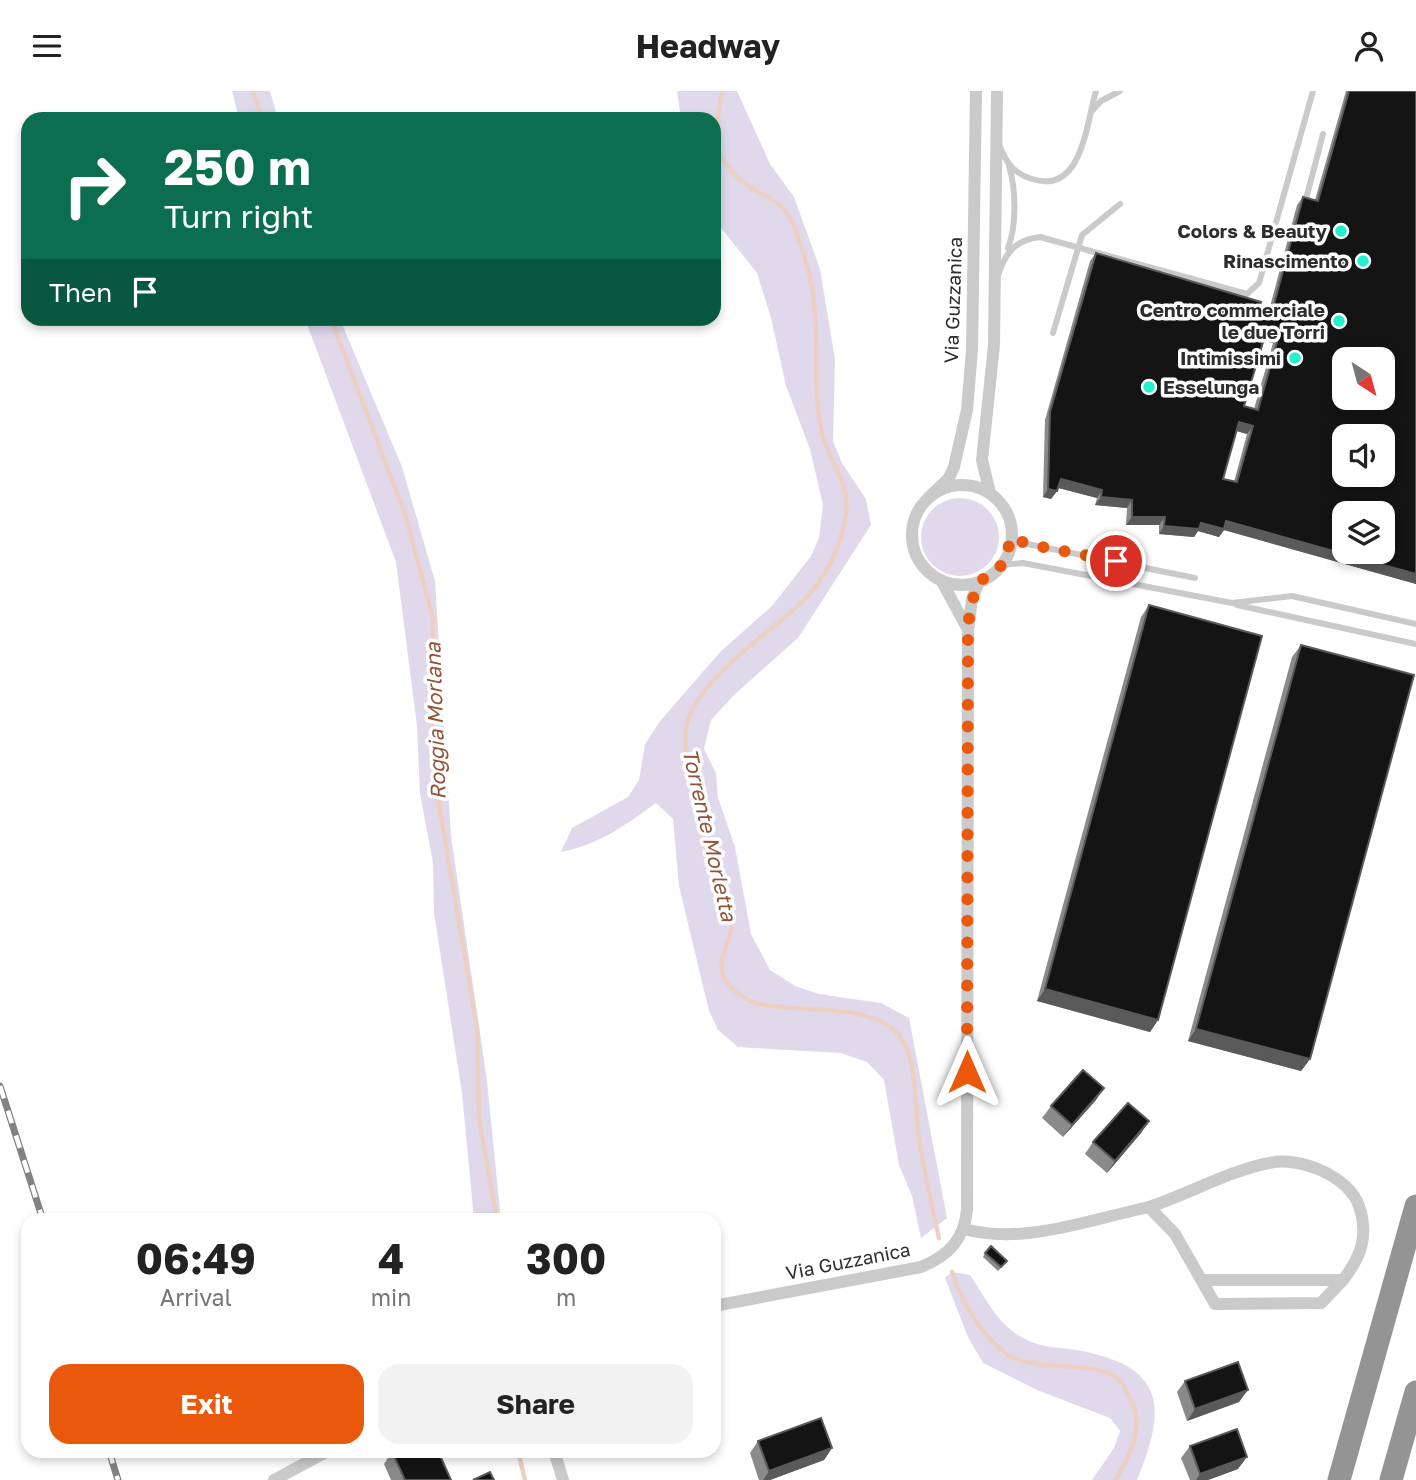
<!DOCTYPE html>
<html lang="en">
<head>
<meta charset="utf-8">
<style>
	body { margin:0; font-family:"Golos Text",sans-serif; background:#f2f2f2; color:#222; height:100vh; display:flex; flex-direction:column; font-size:26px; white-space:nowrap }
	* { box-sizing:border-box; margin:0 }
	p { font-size:23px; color:#767676 }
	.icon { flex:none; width:38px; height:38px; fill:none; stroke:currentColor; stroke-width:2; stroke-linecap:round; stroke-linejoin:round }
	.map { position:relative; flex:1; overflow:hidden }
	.sheet { position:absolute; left:21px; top:1122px; width:700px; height:245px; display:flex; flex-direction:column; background:#fff; border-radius:21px; box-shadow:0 4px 10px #0003 }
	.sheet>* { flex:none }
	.top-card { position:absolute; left:21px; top:21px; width:700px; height:214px; border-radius:21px; box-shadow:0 4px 10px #0003; background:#0b6e4f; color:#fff; overflow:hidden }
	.needle { width:46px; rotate:144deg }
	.fabs { position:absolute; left:1332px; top:256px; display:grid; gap:14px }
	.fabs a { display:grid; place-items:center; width:63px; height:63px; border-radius:14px; background:#fff; box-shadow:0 4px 10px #0003; font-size:35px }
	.pin { position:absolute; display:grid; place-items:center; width:60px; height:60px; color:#fff; margin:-30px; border:4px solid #fff; border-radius:50%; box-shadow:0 2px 7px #0007 }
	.me { position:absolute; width:77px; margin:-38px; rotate:0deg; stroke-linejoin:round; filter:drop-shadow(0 0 5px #0008) }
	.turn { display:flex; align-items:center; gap:24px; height:147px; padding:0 28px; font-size:32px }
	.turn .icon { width:91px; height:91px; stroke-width:2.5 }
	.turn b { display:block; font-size:49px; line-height:60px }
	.then { display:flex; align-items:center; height:66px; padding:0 28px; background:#0003; gap:14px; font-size:26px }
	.eta { display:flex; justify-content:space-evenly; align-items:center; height:119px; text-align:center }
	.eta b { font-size:42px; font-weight:700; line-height:49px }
	.button { display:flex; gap:14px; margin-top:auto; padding:14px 28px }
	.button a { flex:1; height:80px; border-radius:21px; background:#ea580c; color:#fff; font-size:28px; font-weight:700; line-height:80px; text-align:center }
	.button a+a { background:#f2f2f2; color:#222 }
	header { display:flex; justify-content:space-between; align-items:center; height:91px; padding:0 28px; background:#fff; font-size:32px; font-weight:700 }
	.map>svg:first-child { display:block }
	.green { fill:#e0d9ec }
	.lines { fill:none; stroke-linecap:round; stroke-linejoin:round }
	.stream { stroke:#edd0c4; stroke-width:4.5 }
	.service { stroke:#cacaca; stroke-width:6 }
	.minor { stroke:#cacaca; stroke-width:12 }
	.motorway { stroke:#949494; stroke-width:23 }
	.rail-casing { stroke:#828282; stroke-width:7 }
	.rail { stroke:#fff; stroke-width:4.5; stroke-dasharray:13; stroke-linecap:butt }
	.wall { fill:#8a8a8a; fill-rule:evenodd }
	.shaded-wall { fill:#5a5a5a }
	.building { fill:#141414; stroke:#5a5a5a; stroke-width:2; fill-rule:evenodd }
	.route { stroke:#ea580c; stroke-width:12; stroke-dasharray:0 21.6 }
	.poi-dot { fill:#23f0cf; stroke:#fff; stroke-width:2.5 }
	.labels { text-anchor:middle; stroke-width:7; stroke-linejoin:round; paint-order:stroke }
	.poi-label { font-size:19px; font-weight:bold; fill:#2d2d2d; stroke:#fff; text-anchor:end }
	.street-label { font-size:19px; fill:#2d2d2d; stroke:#fff }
	.water-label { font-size:21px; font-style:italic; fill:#935336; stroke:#fff }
</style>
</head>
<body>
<header><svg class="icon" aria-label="menu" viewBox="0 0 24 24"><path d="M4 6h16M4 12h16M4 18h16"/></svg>Headway<svg class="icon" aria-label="person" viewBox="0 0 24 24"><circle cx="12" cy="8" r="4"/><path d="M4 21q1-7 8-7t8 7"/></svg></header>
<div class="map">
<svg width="1416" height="1389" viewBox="0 0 1416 1389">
	<rect width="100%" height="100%" fill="#fff"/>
	<path class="green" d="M232,0H270L278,28H239Z
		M677,0H737L770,73L794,106L820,178L835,268L833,350L842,372L866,408L871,434L798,547L734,604L711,629L704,658L716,682L718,707L735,756L751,843L770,879L795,895L819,903L881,912L909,927L947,1127L921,1147L912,1105L899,1074L884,989L867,971L841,962L738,956L718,939L709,920L679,795L673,728L656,712C626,734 598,754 561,761L572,737L628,706L639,689L645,653L661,629L721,560L772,515L811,465L819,447L823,414L810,358L786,295L771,227L757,182L714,128V28H681Z
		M305,228H340L402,376L435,490L451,745L487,990L501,1129H474L462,1002L434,822L433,772L420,703L417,635L396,471Z
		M921 446a39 39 0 1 1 78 0a39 39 0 1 1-78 0Z
		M952,1181L970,1184C986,1207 998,1235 1025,1248C1043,1258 1063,1256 1082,1260C1167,1277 1166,1318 1137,1389H1092L1114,1357L1120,1340L1110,1327L1037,1299L983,1272L968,1246L945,1187Z"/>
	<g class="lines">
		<path class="stream" d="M253,0L262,28
			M714,51L722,0
			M714,55C723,68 730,81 743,91C764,108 781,105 793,133C807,166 815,204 816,239C817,275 814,310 823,346C831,374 850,392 846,422C842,453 825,490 802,511C769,543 685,595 685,646C685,673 705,758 715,784C721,800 729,811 732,828C734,847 715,868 724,887C730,898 743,908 755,912C793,923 869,910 898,943C919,968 914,1016 919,1047C924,1081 932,1114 939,1147
			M331,228L406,426L433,527L432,629L438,708L477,937L479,1028L497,1129
			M952,1181C961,1210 982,1246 1008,1264C1036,1282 1101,1267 1121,1291C1125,1296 1128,1304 1131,1310C1145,1334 1129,1367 1115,1389
			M518,1360L525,1389"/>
		<path class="service" d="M1091,21L1101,10L1120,0
			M999,54C1006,71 1013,82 1032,88C1082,104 1086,34 1096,0
			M1305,112L1323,43
			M1008,157C1017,134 1016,98 1009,75
			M998,184C1006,161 1015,149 1040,146L1247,203L1259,192L1313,0
			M1053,242L1082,144L1120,113
			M1012,446L1027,453L1195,487
			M1002,474L1023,472L1232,512L1292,505L1416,533
			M1237,514L1416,553"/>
		<path class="minor" d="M912 444a50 50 0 1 1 100 0a50 50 0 1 1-100 0Z
			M990,402L982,369L994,254L997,0
			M928,407L949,387L954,376L967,319L972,259L976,0
			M941,489L966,535
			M1149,1116C1189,1103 1228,1080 1269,1072C1299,1065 1349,1085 1359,1115C1369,1144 1361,1166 1343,1189H1203
			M964,1138C1025,1154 1088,1129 1149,1116L1175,1143L1215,1213L1321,1212L1343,1189
			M714,1215L921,1176C948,1165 964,1149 967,1119L968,540L972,508L979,491
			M554,1360L563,1389
			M274,1389L328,1360"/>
		<path class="motorway" d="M1339,1389L1416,1115
			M1391,1389L1416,1301"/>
		<defs>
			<path id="rail" d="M0,995L43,1129
				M109,1360L118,1389"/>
		</defs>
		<use href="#rail" class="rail-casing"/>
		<use href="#rail" class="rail"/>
	</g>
	<path class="wall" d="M1346,0H1416V493L1224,439L1219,446L1198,440L1194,446L1159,443V434H1126L1127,417L1095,414L1097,407L1058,397L1057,400L1051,408L1043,406L1045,329L1090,170L1096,162L1267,227L1297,114L1303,106L1315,109ZM1264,250L1273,252L1254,318L1244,315ZM1237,340L1247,343L1234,391L1223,388Z
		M1149,514L1158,929L1150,941L1037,910L1141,526Z
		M1301,554L1310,968L1301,980L1188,950L1292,566Z
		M1096,1009L1063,1046L1042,1027L1051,1015Z
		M1149,1030L1141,1042L1107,1082L1085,1063L1093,1051Z
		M985,1162L1004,1174L998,1180L983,1166Z
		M1185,1290L1239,1311L1187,1330L1177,1301Z
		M758,1350L832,1357L824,1369L770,1389H759L750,1362Z
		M1190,1355L1238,1378L1208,1389H1190L1181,1367Z
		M392,1361L451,1389H391L384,1373Z"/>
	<path class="shaded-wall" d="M1266,241L1279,244L1273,252L1261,249Z
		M1239,331L1253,335L1247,343L1233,339Z
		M1061,388L1102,399L1097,407L1055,396Z
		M1048,398L1057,400L1051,408L1043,406Z
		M1101,406L1132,409L1127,417L1095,414Z
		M1132,426H1165L1159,434H1126Z
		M1226,430L1416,483V493L1224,439L1219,446L1198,440L1194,446L1159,443L1164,435Z
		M1045,898L1158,929L1150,941L1037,910Z
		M1196,938L1310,968L1301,980L1188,950Z
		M1104,997L1096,1009L1063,1046L1072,1034Z
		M1149,1030L1141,1042L1107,1082L1115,1070Z
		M1248,1299L1239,1311L1187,1330L1195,1318Z
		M832,1357L824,1369L770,1389H763L769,1380Z
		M1247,1366L1238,1378L1208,1389H1196L1200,1383Z"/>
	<path class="building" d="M1349,0H1416V483L1226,430L1224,438L1201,432L1199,438L1164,435L1165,426H1132V409L1101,406L1102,399L1061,388L1057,400L1048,398L1050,321L1096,162L1261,211L1257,224L1270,228L1303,106L1318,110ZM1266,241L1279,244L1258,319L1244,315ZM1344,268H1382V306H1344ZM1239,331L1253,335L1237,391L1223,388ZM1344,345H1382V383H1344ZM1344,422H1382V460H1344Z
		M1149,514L1262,545L1158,929L1045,898Z
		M1301,554L1414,584L1310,968L1196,938Z
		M1083,979L1104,997L1072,1034L1051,1015Z
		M1128,1012L1149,1030L1115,1070L1093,1051Z
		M991,1155L1007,1170L1001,1176L985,1162Z
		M1238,1271L1248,1299L1195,1318L1185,1290Z
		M821,1327L832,1357L769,1380L758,1350Z
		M1237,1338L1247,1366L1200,1383L1190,1355Z
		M396,1360H438L451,1389H405L392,1361Z
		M490,1381L494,1389H473Z"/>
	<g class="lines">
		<path class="route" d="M967,981L968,540L970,516L979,491L1002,474L1012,446L1027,453L1116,470"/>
	</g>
	<g class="poi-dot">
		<circle cx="1341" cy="140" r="7"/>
		<circle cx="1363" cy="170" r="7"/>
		<circle cx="1339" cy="230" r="7"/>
		<circle cx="1295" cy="267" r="7"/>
		<circle cx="1149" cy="296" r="7"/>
	</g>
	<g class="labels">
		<g class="poi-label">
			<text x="1327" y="147">Colors &amp; Beauty</text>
			<text x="1349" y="177">Rinascimento</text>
			<text x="1325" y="226">Centro commerciale<tspan x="1325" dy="22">le due Torri</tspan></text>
			<text x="1281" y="274">Intimissimi</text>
			<text x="1163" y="303" text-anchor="start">Esselunga</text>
		</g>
		<g class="street-label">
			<text transform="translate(953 209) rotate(-88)" y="7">Via Guzzanica</text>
			<text transform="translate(848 1170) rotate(-11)" y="7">Via Guzzanica</text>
		</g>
		<g class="water-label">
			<text transform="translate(436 630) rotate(-92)" y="7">Roggia Morlana</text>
			<text transform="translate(709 744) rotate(77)" y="7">Torrente Morletta</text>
		</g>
	</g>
</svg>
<div class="fabs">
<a><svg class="needle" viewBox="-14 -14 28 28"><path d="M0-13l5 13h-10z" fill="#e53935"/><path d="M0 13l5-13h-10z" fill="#767676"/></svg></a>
<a><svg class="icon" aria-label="sound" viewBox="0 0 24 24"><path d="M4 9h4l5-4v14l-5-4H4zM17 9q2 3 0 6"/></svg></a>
<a><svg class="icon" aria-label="layers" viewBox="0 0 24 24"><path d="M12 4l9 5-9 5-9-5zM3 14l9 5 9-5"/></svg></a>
</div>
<div class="pin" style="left:1116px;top:470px;background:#d93025"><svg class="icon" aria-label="arrive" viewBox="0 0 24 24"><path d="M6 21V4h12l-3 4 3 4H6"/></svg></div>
<svg class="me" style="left:967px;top:981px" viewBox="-20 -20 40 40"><path d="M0-17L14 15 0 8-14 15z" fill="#ea580c" stroke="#fff" stroke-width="4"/></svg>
<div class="top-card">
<div class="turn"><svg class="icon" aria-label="right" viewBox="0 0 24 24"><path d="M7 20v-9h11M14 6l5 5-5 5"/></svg><div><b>250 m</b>Turn right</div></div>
<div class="then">Then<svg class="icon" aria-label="arrive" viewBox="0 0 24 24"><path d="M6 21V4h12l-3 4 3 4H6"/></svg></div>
</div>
<section class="sheet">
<div class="eta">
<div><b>06:49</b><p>Arrival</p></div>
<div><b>4</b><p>min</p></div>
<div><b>300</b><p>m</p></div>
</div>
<div class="button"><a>Exit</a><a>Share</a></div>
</section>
</div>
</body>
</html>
